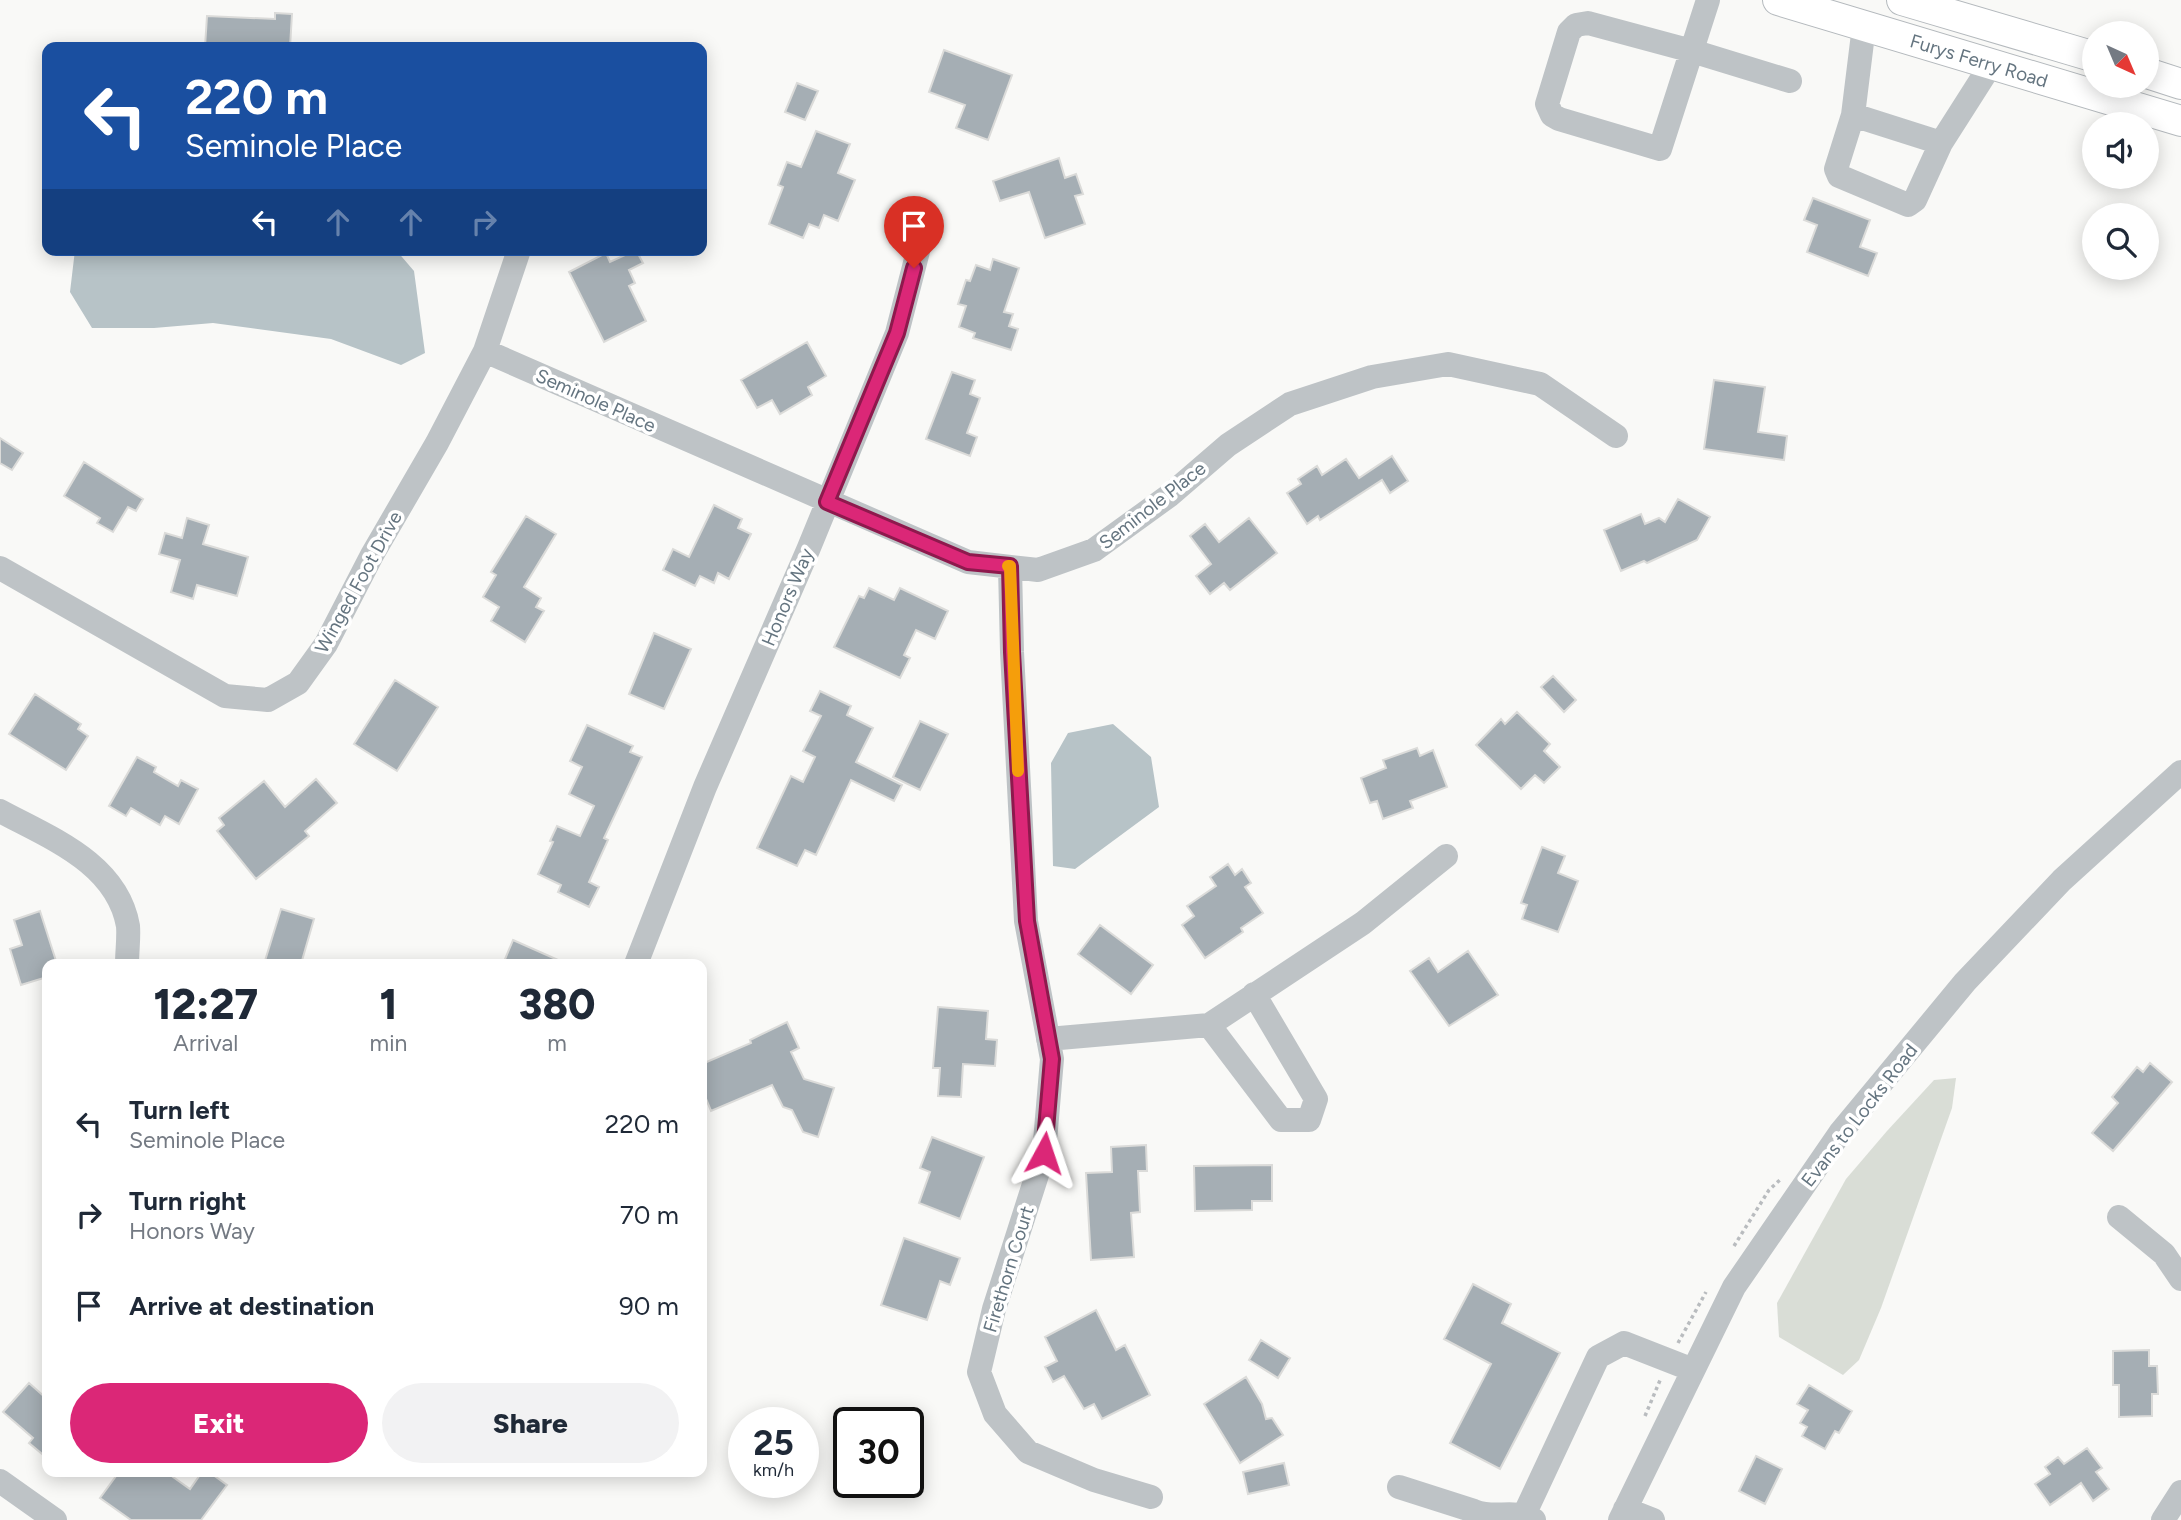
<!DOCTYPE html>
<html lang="en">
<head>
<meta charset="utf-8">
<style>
	body { margin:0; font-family:Figtree,sans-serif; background:#f2f2f3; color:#1f2937; height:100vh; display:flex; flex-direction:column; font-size:26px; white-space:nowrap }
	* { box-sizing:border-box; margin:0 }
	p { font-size:23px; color:#747a83 }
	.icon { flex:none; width:38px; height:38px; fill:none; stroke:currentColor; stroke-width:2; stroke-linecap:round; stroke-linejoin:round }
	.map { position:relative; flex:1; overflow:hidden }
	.sheet { position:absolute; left:42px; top:959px; width:665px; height:518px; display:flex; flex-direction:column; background:#fff; border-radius:14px; box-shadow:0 4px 18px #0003 }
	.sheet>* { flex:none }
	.hud { position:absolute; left:42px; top:42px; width:665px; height:214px; border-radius:14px; box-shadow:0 4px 18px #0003; background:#1a4fa0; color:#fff; overflow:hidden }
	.needle { width:46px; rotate:136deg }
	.buttons { position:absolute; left:2082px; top:21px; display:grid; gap:14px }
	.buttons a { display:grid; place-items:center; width:77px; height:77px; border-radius:50%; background:#fff; box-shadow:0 4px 18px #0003; font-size:35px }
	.speed { position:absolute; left:728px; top:1407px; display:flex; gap:14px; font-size:35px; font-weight:700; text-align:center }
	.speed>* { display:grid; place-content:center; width:91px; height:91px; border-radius:50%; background:#fff; box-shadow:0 4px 18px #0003; line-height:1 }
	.speed small { font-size:18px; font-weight:400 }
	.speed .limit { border:4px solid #111; border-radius:10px; background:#fff; color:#111 }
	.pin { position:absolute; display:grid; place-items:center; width:60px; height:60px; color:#fff; margin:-72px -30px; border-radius:50% 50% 50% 0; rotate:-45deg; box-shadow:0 0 7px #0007 }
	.pin .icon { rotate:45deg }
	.me { position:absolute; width:77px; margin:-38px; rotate:5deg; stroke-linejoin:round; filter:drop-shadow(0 0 5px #0008) }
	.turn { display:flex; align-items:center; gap:24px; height:147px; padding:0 28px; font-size:32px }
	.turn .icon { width:91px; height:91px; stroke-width:2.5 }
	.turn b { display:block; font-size:49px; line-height:60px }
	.lanes { display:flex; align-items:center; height:66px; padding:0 28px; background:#0003; justify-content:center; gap:35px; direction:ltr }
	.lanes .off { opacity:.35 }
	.eta { display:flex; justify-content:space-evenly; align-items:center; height:119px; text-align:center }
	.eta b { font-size:42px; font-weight:800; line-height:49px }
	.cta { display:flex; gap:14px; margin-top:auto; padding:14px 28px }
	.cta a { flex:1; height:80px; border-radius:42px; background:#db2777; color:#fff; font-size:28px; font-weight:800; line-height:80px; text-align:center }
	.cta a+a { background:#f2f2f3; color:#1f2937 }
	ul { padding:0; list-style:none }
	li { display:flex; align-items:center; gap:21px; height:91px; padding:0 28px }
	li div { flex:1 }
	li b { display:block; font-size:26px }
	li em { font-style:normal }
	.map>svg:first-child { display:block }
	.green { fill:#d9ddd6 }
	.water { fill:#b7c3c7 }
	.building { fill:#a5aeb4; stroke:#dbdbd9; stroke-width:2 }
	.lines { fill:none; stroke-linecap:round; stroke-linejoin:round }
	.major-casing { stroke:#b4b9bd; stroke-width:32 }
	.path { stroke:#b9bcbf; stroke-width:3.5; stroke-dasharray:3.5 3.5; stroke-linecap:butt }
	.minor { stroke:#bec3c6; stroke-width:24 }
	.major { stroke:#fff; stroke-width:30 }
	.route-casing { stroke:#8e194d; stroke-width:18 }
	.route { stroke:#db2777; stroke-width:12 }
	.slow { stroke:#f59e0b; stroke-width:12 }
	.labels { text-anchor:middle; stroke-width:7; stroke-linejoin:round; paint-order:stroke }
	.street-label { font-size:19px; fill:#657580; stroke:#fff }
</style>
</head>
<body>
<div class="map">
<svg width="2181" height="1520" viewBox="0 0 2181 1520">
	<rect width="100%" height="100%" fill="#f9f9f7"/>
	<path class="green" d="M1956,1078L1952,1108L1881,1308L1859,1360L1843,1375L1779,1337L1777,1303L1846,1179L1887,1131L1934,1080Z"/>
	<path class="water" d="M75,250H396L414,271L425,353L401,365L331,339L213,323L154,328H92L70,292Z
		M1113,724L1151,757L1159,807L1075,869L1053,866L1051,763L1068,733Z"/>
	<path class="building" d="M275,13L292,14L290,47H205L207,16L275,19Z
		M944,50L1012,75L988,140L956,128L965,105L929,92Z
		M797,83L818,91L805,120L785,112Z
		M816,131L850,144L838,173L855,180L838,221L824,215L819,228L809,224L803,238L769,224L783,187L778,185L787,162L801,167Z
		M1059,158L1065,178L1076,174L1083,194L1075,196L1085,224L1045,238L1029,192L1000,201L993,181Z
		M1813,198L1870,220L1860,247L1877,253L1868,276L1807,252L1817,225L1804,220Z
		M636,250L643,263L629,270L635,283L629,286L646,321L604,342L569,272L606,253L610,262Z
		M993,259L1019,268L1004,312L1013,314L1009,326L1018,329L1011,350L973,338L975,333L959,327L966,306L958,304L966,280L970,281L976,265L990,270Z
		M807,342L826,376L808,387L812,395L780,414L772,400L757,408L741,380Z
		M952,372L975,380L970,394L980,398L967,433L977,437L970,456L926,439Z
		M1714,380L1765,387L1758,432L1787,436L1784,460L1704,449Z
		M0,438L23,453L12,470L0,463Z
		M1392,456L1408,481L1390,493L1382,480L1320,520L1318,516L1307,524L1287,493L1301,484L1298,479L1317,466L1322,475L1346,459L1359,478Z
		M84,462L143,499L136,511L128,507L113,532L97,523L100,518L64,496Z
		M1678,499L1710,517L1697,540L1647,563L1644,561L1621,571L1604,530L1641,514L1645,524L1659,518L1665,522Z
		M714,505L742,519L738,528L751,534L729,579L718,573L714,583L700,576L695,586L663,570L673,549L689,557Z
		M526,516L556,534L524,587L541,598L536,607L544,611L525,642L491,621L499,607L483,597L496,575L491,572Z
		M187,518L209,525L203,544L248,557L237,596L197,585L193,599L171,592L180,560L159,554L165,533L182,538Z
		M1249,518L1277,553L1230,590L1224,583L1210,594L1196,576L1211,564L1190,536L1205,524L1219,542Z
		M869,588L894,600L900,588L948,611L935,639L916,630L904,655L910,658L900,678L834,647L859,596L864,598Z
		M654,633L691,649L664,709L629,694Z
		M1553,676L1576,700L1564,712L1541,687Z
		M395,680L438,707L397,771L354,744Z
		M820,691L851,706L847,715L873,728L856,762L902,785L894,801L851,780L816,855L805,850L797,866L757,848L791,776L803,782L815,757L803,751L821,716L810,711Z
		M35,694L81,724L78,729L88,736L66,770L9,734Z
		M1517,712L1550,744L1544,751L1560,767L1544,783L1535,775L1521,789L1476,745L1501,719L1505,724Z
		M920,721L948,734L920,790L893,777Z
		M587,725L633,746L630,752L642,757L604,838L608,840L589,882L599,887L589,907L558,892L561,885L538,874L553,842L550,841L557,826L580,836L594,806L569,794L582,767L570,761Z
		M1417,748L1420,756L1433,750L1447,787L1410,801L1413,808L1383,819L1377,801L1370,803L1361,778L1386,768L1383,760Z
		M137,757L156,767L154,772L178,786L181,780L198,789L179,824L165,816L160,825L131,808L126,816L109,806Z
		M316,779L337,803L305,831L309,836L256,879L217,831L224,825L219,818L264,781L285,807Z
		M1542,847L1565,856L1558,873L1578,881L1558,932L1522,919L1527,905L1521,903Z
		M1228,864L1235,875L1242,869L1251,883L1245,887L1263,913L1241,928L1243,932L1205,958L1182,925L1194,916L1187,906L1216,886L1210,877Z
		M281,909L314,919L301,964H264Z
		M40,911L57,964H47V977L21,985L10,949L22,945L14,920Z
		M1100,925L1153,965L1131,994L1078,954Z
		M513,940L567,964H503Z
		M1468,951L1498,995L1449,1026L1410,971L1429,958L1438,972Z
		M938,1007L988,1011L986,1039L997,1040L995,1066L963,1064L961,1097L938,1096L940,1068H933Z
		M787,1022L799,1048L791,1052L804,1079L834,1088L818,1137L803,1132L792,1110L783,1107L772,1085L711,1111L702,1089V1064L751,1043L750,1040Z
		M2150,1063L2172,1082L2113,1151L2092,1133L2118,1103L2112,1097L2137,1067L2143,1072Z
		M932,1137L984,1157L960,1219L919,1203L930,1172L920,1168Z
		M1146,1145L1147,1171H1138L1140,1212L1131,1213L1134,1257L1091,1260L1086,1173L1112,1172L1111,1147Z
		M1272,1165V1201H1252V1210L1195,1211L1194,1166Z
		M904,1238L960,1258L950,1285L940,1281L927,1320L881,1305Z
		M1473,1284L1511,1304L1502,1323L1560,1353L1500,1469L1450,1443L1491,1364L1444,1339Z
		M1096,1310L1116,1350L1125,1345L1150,1395L1102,1419L1094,1404L1084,1409L1064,1376L1053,1382L1045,1367L1057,1361L1045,1337Z
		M1261,1340L1290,1358L1278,1378L1249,1360Z
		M2149,1350V1366H2157L2158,1394H2152V1416L2119,1417V1385H2113V1351Z
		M1246,1377L1262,1404L1266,1419L1272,1418L1283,1435L1240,1463L1204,1404Z
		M29,1383L47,1399V1458L29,1443L33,1438L3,1412Z
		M1809,1385L1852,1411L1839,1433L1835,1431L1825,1449L1802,1436L1807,1427L1800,1423L1808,1410L1797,1404Z
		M2087,1448L2102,1468L2096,1472L2109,1489L2093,1501L2081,1483L2050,1505L2035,1484L2050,1474L2045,1467L2058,1457L2064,1464Z
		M1756,1456L1782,1469L1765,1504L1739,1491Z
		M1284,1463L1289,1485L1248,1494L1243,1472Z
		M119,1472H166L190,1489L202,1472H209L227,1485L201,1520H131L100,1498Z"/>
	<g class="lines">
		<defs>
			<g id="major">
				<path id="s1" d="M1778,0L2181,121"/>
				<path d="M1902,0L2095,57"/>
				<path d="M2147,73L2181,84"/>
			</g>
		</defs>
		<use href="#major" class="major-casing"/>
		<path class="path" d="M1734,1246L1769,1190L1782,1178
			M1678,1343L1706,1292
			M1645,1416L1661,1378"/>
		<path class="minor" d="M1708,0L1660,149L1559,119L1552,115L1547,104L1569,32L1576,25L1588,23L1692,51L1790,81
			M1864,26L1853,115L1836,169L1839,176L1908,205L1915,200L1941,143L1992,63
			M1853,115L1941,143
			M485,351L968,562L1038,570L1094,550L1170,495L1228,445L1290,404L1372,377L1448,364L1540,384L1616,436
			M1010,567L1012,652L1026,921L1052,1059L1044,1153L994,1309L979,1372L995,1414L1028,1452L1094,1480L1151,1497
			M0,568L225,696L268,700L298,683L326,644L372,555L437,443L485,351L519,250
			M0,811C50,838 117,863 128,926C129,938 127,952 127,964
			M636,964L705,787L808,550L897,333L925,224
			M1209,1025L1281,1120H1309L1316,1099L1254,994
			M1048,1039L1209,1025L1363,923L1446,856
			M2119,1217L2164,1254L2181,1279
			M0,1481L55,1520
			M1399,1487L1474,1511C1496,1520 1512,1508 1534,1520
			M1625,1509L1653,1520
			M1524,1515L1598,1357L1624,1343L1693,1370
			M1620,1520L1734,1287L1840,1133L1965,982L2062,880L2181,772
			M2163,1520L2181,1492"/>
		<use href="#major" class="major"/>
	</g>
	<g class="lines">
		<defs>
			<path id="route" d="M914,268L897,333L827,502L968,562L1010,566L1012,652L1027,921L1052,1059L1044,1153"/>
		</defs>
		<use href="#route" class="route-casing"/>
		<use href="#route" class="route"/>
		<path class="slow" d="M1008,566H1010L1018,771"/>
	</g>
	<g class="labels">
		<g class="street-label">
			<text dy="7" stroke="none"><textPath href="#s1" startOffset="210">Furys Ferry Road</textPath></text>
			<text transform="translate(596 400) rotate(24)" y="7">Seminole Place</text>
			<text transform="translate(1152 505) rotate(-38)" y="7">Seminole Place</text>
			<text transform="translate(358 582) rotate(-61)" y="7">Winged Foot Drive</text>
			<text transform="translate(787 597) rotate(-67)" y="7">Honors Way</text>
			<text transform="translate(1859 1115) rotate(-52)" y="7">Evans to Locks Road</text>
			<text transform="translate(1008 1269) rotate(-73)" y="7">Firethorn Court</text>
		</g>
	</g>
</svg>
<div class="buttons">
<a><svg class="needle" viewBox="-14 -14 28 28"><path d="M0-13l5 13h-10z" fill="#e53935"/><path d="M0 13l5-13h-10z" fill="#747a83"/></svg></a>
<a><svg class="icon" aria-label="sound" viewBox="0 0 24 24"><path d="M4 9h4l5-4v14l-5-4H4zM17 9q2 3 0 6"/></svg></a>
<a><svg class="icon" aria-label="search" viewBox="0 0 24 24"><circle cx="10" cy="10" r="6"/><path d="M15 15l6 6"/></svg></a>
</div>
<div class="speed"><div>25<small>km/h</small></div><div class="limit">30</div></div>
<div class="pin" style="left:914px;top:268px;background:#d93025"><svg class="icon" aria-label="arrive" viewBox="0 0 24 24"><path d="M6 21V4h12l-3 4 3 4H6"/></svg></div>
<svg class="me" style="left:1044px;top:1153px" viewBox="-20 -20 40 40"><path d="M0-17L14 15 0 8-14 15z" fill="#db2777" stroke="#fff" stroke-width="4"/></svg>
<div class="hud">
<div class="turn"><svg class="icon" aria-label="left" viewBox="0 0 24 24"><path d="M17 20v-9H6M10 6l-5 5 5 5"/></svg><div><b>220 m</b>Seminole Place</div></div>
<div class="lanes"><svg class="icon" aria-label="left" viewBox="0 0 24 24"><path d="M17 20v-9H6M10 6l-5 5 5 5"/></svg><svg class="icon off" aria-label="ahead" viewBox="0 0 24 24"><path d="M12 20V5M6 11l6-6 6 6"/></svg><svg class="icon off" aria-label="ahead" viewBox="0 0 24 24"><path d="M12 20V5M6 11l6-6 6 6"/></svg><svg class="icon off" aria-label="right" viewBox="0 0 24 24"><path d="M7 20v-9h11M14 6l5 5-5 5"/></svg></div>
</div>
<section class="sheet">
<div class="eta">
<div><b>12:27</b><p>Arrival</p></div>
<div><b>1</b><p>min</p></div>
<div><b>380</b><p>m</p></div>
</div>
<ul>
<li><svg class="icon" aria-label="left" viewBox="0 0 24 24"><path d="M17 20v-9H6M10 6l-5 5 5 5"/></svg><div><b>Turn left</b><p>Seminole Place</p></div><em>220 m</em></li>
<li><svg class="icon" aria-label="right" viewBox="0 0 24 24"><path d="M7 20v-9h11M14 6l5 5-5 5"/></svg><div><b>Turn right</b><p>Honors Way</p></div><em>70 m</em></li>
<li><svg class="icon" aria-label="arrive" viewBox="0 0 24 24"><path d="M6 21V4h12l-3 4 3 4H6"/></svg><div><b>Arrive at destination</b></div><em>90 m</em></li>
</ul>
<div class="cta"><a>Exit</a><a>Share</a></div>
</section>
</div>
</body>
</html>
